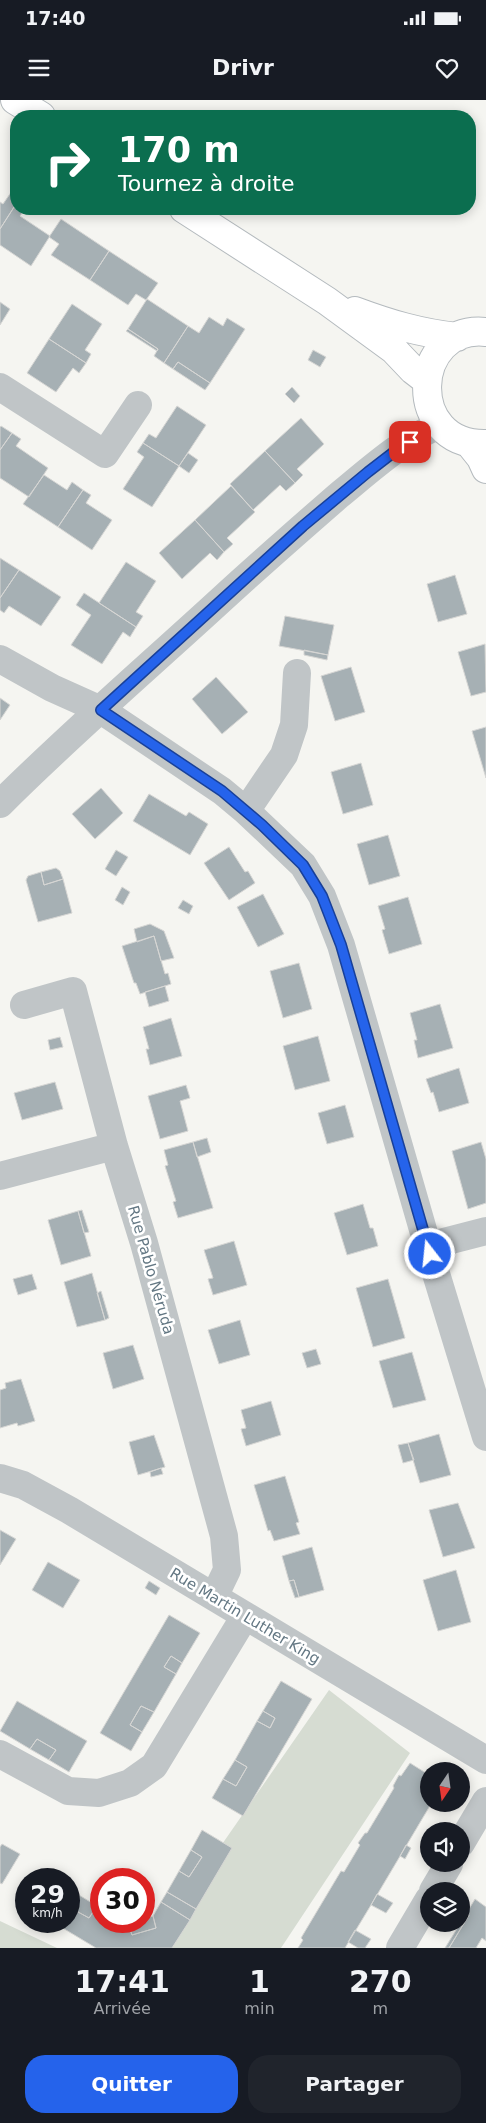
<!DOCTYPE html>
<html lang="fr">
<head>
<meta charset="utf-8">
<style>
	body { margin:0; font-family:"DejaVu Sans",sans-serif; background:#20242c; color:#f1f3f6; height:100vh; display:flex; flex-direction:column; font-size:19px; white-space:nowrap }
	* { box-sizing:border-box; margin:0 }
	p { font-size:16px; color:#9ea1a6 }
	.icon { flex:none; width:28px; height:28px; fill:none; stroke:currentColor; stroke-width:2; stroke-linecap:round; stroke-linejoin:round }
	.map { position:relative; height:1848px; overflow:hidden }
	.details { display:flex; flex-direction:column; background:#171b24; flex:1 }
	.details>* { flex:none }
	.hud { position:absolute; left:10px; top:10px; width:466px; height:105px; border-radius:20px; box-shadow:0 2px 12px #0003; background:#0b6e4f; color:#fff; overflow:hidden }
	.needle { width:32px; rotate:193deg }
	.fabs { position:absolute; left:420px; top:1662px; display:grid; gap:10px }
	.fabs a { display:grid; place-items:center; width:50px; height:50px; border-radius:50%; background:#171b24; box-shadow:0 2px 12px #0003; font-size:25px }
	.speed { position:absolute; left:15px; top:1768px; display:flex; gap:10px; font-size:25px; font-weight:700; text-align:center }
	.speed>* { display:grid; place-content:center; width:65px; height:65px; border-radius:50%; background:#171b24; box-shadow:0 2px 12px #0003; line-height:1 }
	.speed small { font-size:12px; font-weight:400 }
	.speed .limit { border:8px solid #d22; background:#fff; color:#111 }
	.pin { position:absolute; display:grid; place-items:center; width:42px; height:42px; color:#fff; margin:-21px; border-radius:10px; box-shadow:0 2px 8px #0006 }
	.me { position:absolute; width:55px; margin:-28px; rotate:344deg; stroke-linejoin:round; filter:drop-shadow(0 0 4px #0008) }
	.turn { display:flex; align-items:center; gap:18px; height:105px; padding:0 25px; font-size:22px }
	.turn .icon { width:65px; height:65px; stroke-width:2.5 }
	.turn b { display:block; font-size:35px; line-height:42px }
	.eta { display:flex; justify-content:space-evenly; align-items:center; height:85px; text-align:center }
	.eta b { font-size:30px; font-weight:800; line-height:35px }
	.button { display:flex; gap:10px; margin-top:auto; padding:10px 25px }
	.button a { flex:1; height:58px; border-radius:20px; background:#2563eb; color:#fff; font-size:20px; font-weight:800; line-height:58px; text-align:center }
	.button a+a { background:#20242c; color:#f1f3f6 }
	.status { display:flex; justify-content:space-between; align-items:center; height:35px; padding:0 25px; background:#171b24; direction:ltr }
	.status svg { height:14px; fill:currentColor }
	header { display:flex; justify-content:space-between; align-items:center; height:65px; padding:0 25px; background:#171b24; font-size:22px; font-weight:800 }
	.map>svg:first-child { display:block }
	.green { fill:#d6dcd2 }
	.building { fill:#a6b0b4; stroke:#d6d6d4 }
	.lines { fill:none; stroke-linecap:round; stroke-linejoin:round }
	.secondary-casing { stroke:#b4babe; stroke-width:30 }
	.street { stroke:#c0c5c7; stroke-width:28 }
	.secondary { stroke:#fff; stroke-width:28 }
	.route-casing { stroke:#184099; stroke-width:12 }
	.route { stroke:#2563eb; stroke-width:9 }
	.labels { text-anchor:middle; stroke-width:5; stroke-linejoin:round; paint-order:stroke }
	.street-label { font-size:15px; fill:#637783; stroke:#fff }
</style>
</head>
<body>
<div class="status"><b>17:40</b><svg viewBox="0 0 49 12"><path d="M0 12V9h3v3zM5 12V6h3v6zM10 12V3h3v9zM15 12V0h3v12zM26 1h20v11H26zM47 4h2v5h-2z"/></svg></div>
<header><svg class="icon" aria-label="menu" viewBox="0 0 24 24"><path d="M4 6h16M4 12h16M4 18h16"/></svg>Drivr<svg class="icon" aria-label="heart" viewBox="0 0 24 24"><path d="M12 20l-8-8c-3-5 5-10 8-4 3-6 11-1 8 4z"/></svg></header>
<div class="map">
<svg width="486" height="1848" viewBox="0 0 486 1848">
	<rect width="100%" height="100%" fill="#f5f5f1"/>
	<path class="green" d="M329,1590L410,1653L281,1848H150Z
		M0,1821L57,1848H0Z"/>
	<path class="building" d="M14,88L16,89V104L0,129V102L3,104Z
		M16,104V109H25L20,116L50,136L31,166L0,145V129Z
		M61,119L109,151L90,180L51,155L59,144L49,137Z
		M109,151L158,183L146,200L136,194L128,205L90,180Z
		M147,199L188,226L164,263L154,256L158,249L128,229Z
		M0,202L10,209L0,225Z
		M72,204L102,224L85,250L91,254L86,263L49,239Z
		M209,217L223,226L227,218L245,229L210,283L178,262L173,269L164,263L188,226L199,233Z
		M128,229L158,249L157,251L126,231Z
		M49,239L86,263L79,273L73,268L56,292L27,273Z
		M313,250L326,257L320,267L308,260Z
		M178,262L210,283L205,290L173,269Z
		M292,287L300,296L294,303L285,294Z
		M177,306L206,325L179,366L143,343L149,334L156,338Z
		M301,318L324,344L297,369L303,375L295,383L265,351Z
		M1,326L12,333L0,350V327Z
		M12,333L21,339L16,346L48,368L29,397L0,378V350Z
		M143,343L179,366L152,407L123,389L144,357L137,352Z
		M265,351L295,383L286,391L280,385L253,410L230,384Z
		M188,353L198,360L189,373L179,366Z
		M44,375L67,390L72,382L83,390L58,427L23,404Z
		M231,386L255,412L227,438L233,444L224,452L195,420Z
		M83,390L91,395L86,403L112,420L92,450L58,427Z
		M195,420L224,452L217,460L210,453L182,479L159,453Z
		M0,458L19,470L0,498Z
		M126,462L156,481L136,512L143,516L136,527L99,503Z
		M19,470L61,497L41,526L9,506L4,513L0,510V498Z
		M455,475L467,514L438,522L427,484Z
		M84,493L136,527L130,537L123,532L102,564L71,545L91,515L76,505Z
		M285,516L334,525L328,555L279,546Z
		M485,544L486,592L471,596L458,552Z
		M304,550L328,555L327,560L304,555Z
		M351,567L365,612L335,621L321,576Z
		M216,577L248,612L222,634L192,599Z
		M0,598L10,605L0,620Z
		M486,627V678L472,631Z
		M361,663L373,705L343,714L331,672Z
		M101,688L123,713L95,739L72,714Z
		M149,694L186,716L189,712L208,724L190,755L133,721Z
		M388,735L400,776L369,785L357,744Z
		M229,747L245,772L248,771L255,783L229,800L204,763Z
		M116,750L128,757L116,776L105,769Z
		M56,768L60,771L63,779L44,785L41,772Z
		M41,772L44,785L63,779L72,813L38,822L26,780L28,776Z
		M122,787L130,792L123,805L115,800Z
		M263,794L284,834L258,847L237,807Z
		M408,797L422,844L389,854L382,830L385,829L378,806Z
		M183,800L193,806L189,814L178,808Z
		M150,824L164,831L174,858L161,861L154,836L137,842L134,829Z
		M154,836L165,874L168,873L171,884L140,894L136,883H134L122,846Z
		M299,863L312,909L283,918L270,871Z
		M165,886L169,901L149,907L145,892Z
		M440,904L453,948L418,958L414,940H417L410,913Z
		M171,918L182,956L150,965L146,949H149L143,927Z
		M318,936L330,981L295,990L283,946Z
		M60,937L63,947L50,950L48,940Z
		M459,968L469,1003L439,1012L433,992L431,993L426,979Z
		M55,982L63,1009L22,1020L14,993Z
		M186,985L190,998L180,1001L188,1031L160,1039L148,996Z
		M345,1005L354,1037L327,1044L318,1013Z
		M207,1038L211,1052L197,1057L193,1042Z
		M193,1042L213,1108L178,1118L173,1102L176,1101L165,1066L168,1065L164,1050Z
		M481,1042L486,1059V1103L468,1109L452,1051Z
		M363,1104L370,1128H373L378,1146L347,1155L334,1113Z
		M82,1110L89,1132L84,1133L78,1111Z
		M78,1111L91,1156L61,1165L48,1120Z
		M234,1141L247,1185L213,1195L208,1179L213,1178L204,1150Z
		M92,1173L105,1220L77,1227L64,1182Z
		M32,1174L37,1189L18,1195L13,1179Z
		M388,1179L405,1238L373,1247L356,1188Z
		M101,1191L109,1218L105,1220L97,1193Z
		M240,1220L250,1255L219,1264L208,1230Z
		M133,1245L144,1279L113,1289L103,1253Z
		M316,1249L321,1264L307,1268L302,1253Z
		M412,1252L426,1300L393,1308L379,1261Z
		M21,1279L35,1321L18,1326L17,1323L0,1328V1290L6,1288L5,1283Z
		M271,1301L281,1335L246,1346L241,1329L246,1328L241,1310Z
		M439,1334L451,1375L420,1383L408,1343Z
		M154,1335L165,1367L138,1375L129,1342Z
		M408,1343L414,1360L403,1363L398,1345Z
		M161,1368L163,1374L151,1377L150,1372Z
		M285,1376L299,1422L296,1423L300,1434L274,1441L270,1430L268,1431L254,1385Z
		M458,1403L475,1448L443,1457L429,1410Z
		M0,1430L16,1439L0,1465Z
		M312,1447L324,1490L299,1497L294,1480L289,1481L282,1456Z
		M48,1462L80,1480L63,1508L32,1490Z
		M456,1470L471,1522L438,1531L423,1480Z
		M294,1480L299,1497L295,1498L289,1481Z
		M149,1481L160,1488L156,1495L145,1488Z
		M169,1515L200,1533L182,1563L171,1556L164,1567L176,1574L154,1612L141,1606L130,1625L142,1632L131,1651L100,1633Z
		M171,1556L182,1563L176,1574L164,1567Z
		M281,1581L312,1599L243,1716L212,1698L223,1679L236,1686L247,1667L235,1660L257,1621L270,1628L275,1618L263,1611Z
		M17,1601L87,1641L69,1672L49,1660L56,1650L37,1639L30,1649L0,1631Z
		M141,1606L154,1612L142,1632L130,1625Z
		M263,1611L275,1618L270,1628L257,1621Z
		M37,1639L56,1650L49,1660L30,1649Z
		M235,1660L247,1667L236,1686L223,1679Z
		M410,1663L429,1675V1704H431L371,1805L345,1848H298L303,1840L301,1838L341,1771L344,1772L360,1745L358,1743L365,1733H367L394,1688L393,1686L399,1675L401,1676Z
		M202,1730L232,1748L196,1809L167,1792L179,1771L189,1777L202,1757L191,1750Z
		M2,1744L20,1754L2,1784L0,1783V1747Z
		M406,1745L411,1748L405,1759L400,1756Z
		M191,1750L202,1757L189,1777L179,1771Z
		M69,1789L97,1806L89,1818L69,1807Z
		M167,1792L196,1809L190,1820L161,1802Z
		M377,1794L393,1803L386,1813L371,1805Z
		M475,1799L486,1807V1841L482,1838L476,1848H449L469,1815L466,1814Z
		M161,1802L190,1820L172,1848H96L56,1824L58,1821H69V1807L89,1818L97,1806L101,1808V1821H124L128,1824L132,1835L156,1828L153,1816Z
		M466,1814L469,1815L449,1848H445Z
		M153,1816L156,1828L132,1835L128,1824L144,1821V1819Z
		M355,1830L371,1839L365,1848H358L348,1842Z"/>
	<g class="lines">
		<defs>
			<path id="secondary" d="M15,0L41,16
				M184,109L327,201L394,250L413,270L426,280
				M355,211C390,224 420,233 457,237
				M486,232C411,224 404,346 486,344
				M469,343L481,358L486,369"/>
		</defs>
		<use href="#secondary" class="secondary-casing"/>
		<path class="street" d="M0,287L105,354L138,305
			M0,559L52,588L101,610L222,691L246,711L303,765L322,796L341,845L430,1154L486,1337
			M0,704C71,633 148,567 222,499C260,464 299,430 338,396C370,370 402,340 440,325
			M246,711L284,655L294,625L297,573
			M24,905L73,891L114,1046L144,1143L224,1436L227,1470L214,1497
			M0,1076L114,1046
			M428,1146L486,1131
			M0,1378L23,1385L69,1410L486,1660
			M0,1654L68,1691L99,1693L130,1683L154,1666L245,1516
			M461,1743L486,1701
			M433,1791L449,1764
			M400,1848L429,1799"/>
		<use href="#secondary" class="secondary"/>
	</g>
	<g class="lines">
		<defs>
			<path id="route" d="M410,342L403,345L368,372L303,426L101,610L222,691L262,725L303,765L322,796L341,845L430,1154"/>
		</defs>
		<use href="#route" class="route-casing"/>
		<use href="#route" class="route"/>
	</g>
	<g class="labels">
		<g class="street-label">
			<text transform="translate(151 1170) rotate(74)" y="5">Rue Pablo Néruda</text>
			<text transform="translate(245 1516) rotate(31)" y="5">Rue Martin Luther King</text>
		</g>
	</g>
</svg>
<div class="fabs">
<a><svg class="needle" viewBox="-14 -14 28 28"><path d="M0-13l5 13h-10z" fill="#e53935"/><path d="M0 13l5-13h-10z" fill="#9ea1a6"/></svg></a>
<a><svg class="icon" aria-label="sound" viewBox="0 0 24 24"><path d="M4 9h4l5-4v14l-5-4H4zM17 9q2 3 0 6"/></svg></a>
<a><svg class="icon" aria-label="layers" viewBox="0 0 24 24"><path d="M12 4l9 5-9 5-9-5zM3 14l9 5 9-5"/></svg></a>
</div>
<div class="speed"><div>29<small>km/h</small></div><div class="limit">30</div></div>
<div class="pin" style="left:410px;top:342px;background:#d93025"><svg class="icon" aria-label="arrive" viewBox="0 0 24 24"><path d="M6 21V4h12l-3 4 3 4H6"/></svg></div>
<svg class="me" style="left:430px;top:1154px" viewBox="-20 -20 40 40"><circle r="17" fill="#2563eb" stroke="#fff" stroke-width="3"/><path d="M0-11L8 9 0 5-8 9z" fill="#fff"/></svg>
<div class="hud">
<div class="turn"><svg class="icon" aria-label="right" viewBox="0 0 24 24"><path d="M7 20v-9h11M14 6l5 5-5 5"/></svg><div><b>170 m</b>Tournez à droite</div></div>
</div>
</div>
<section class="details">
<div class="eta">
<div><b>17:41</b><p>Arrivée</p></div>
<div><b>1</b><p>min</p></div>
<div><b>270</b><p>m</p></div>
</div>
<div class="button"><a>Quitter</a><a>Partager</a></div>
</section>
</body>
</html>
